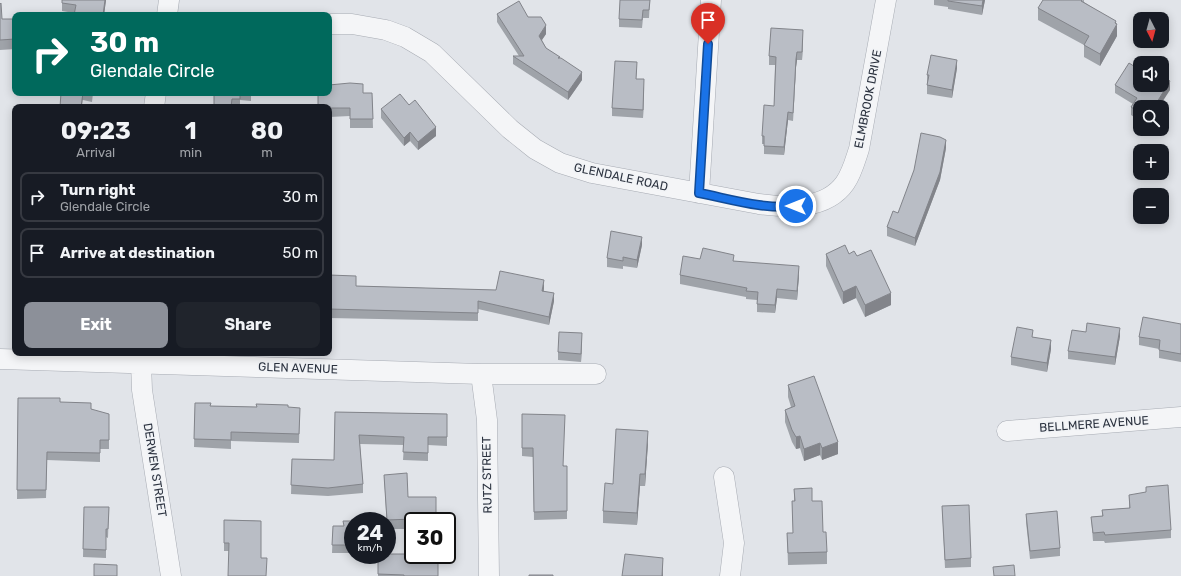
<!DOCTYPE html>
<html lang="en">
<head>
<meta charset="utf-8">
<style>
	body { margin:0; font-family:Rubik,sans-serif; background:#20242c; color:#f1f3f6; height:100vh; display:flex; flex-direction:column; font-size:15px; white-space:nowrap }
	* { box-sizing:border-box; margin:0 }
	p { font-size:13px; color:#9ea1a6 }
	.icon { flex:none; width:22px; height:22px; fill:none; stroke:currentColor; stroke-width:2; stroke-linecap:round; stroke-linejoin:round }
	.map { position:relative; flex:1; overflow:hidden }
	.sheet { position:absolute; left:12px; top:104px; width:320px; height:252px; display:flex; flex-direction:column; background:#171b24; border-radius:8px; box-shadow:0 2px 10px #0003 }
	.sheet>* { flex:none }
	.top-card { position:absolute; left:12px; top:12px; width:320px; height:84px; border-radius:8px; box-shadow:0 2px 10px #0003; background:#00695c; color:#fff; overflow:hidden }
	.needle { width:26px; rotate:174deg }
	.buttons { position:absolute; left:1133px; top:12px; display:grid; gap:8px }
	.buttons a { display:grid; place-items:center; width:36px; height:36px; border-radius:8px; background:#171b24; box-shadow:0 2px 10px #0003; font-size:20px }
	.speed { position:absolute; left:344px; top:512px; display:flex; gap:8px; font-size:20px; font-weight:700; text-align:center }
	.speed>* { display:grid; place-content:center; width:52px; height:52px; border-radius:50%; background:#171b24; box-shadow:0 2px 10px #0003; line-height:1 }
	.speed small { font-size:10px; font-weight:400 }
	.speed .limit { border:2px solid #111; border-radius:6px; background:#fff; color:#111 }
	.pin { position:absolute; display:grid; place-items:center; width:34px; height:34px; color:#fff; margin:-41px -17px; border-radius:50% 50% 50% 0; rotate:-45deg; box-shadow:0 0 4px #0007 }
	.pin .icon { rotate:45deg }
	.me { position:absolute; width:44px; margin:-22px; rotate:270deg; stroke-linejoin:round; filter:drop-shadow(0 0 3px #0008) }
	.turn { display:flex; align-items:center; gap:14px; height:84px; padding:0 12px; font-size:18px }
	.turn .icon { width:52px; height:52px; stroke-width:2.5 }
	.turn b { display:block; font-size:28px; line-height:34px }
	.eta { display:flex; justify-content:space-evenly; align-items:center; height:68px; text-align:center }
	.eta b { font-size:24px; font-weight:700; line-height:28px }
	.action { display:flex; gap:8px; margin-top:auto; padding:8px 12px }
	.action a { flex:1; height:46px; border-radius:8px; background:#8c9099; color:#fff; font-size:16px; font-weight:700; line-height:46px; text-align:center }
	.action a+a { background:#20242c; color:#f1f3f6 }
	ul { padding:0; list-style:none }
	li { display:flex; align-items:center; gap:12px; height:50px; margin:0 8px 6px; padding:0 4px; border:2px solid #363941; border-radius:8px }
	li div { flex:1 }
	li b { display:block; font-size:15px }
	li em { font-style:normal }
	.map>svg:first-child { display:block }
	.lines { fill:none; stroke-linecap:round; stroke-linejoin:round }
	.street-casing { stroke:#a7abb3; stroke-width:21 }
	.street { stroke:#f4f5f7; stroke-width:20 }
	.wall { fill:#9fa3a9 }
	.shaded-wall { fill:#82848a }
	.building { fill:#b9bdc5; stroke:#82848a }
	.route-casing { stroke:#114b97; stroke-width:10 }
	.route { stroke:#1a73e8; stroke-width:7 }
	.labels { text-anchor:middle; stroke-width:3; stroke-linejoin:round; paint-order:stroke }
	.street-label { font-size:12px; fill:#2b323f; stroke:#f1f3f6 }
</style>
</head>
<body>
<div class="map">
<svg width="1181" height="576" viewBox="0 0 1181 576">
	<rect width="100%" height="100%" fill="#e1e4e9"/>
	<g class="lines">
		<defs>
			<path id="street" d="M167,15L169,0
				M329,24H352L386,30L405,37L432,53L510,129L535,149L560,163L592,173L759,204C787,208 826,210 845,183C852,173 855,161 859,149L886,0
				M154,107L156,93
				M699,193L711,0
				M0,359L481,374H596
				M141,363L142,390L171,576
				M481,374L487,420L489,576
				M1007,431L1181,417
				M724,477L734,543L730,576"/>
		</defs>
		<use href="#street" class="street-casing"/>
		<use href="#street" class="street"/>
	</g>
	<path class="wall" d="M62,0H106L104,15H74V13L62,11Z
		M650,0L649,18H643L642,28L619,27V19Z
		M934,0H985L982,15L948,9V7L934,5Z
		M1084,0V2L1116,23L1117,36L1100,66L1084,57V45L1038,20V8Z
		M0,4L2,19H15V49L0,50Z
		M497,14L528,17L546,34L542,40L546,48L560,58L582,80L568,100L513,64V56H519L497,22Z
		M803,39L802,60H797L796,67L793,121L788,120L784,155L764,154V144H762V136L774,106L775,65H769V56Z
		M957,68L952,98L927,94V75Z
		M637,70L636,79L644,88L643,118L612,116V108Z
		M1115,85L1170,90L1140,107V121L1131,115V107L1133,104L1115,93Z
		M61,93H93L92,102L83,100Z
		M214,93H251V101L240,100V107H214Z
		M363,93H372L373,128H350V116L329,117V107Z
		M381,109L436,136L418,150L410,141L404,146L381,118Z
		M946,148L940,180L915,246L887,236V227Z
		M642,245L637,268L623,266V269L607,267V258Z
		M826,254H849L857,256L891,305L865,317L856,298L843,304L826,266Z
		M700,259L734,261L799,275L797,300L777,298L775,313L757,312V300L746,299V297L680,284V275Z
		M329,275L356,286L496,290L544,288V291L554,301L549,325L478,309V321L329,318Z
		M1181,324V362L1159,358V349L1139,345V337Z
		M1086,332L1120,336L1115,365L1068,359V351Z
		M1033,337L1051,349L1047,372L1011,365V357Z
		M582,342L581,362L558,360V352Z
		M788,385L838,454L822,460L820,455L804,461L800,448L796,449L792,442L785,422V410L791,407L788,397Z
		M18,398L60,402L91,409L109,422V449H100V462L47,460L46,498L17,499Z
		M195,403L211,406L300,408L299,443L231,441V449L194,447Z
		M335,412L447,414V446L428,445V461L403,460L404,445L360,444L363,484V493L328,496L291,494L292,459L334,460Z
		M522,414L564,466H567V519L534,520L533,457L522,456Z
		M648,443L645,486H640L637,525L603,523V511L613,484Z
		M384,475L408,497L436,517L439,521H413V529H387Z
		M794,489L812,501L823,532L827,552V564L788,565L787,533H793L792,501H794Z
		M1129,495L1171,530V538L1105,543L1104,541H1093L1091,517L1102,516V510L1129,508Z
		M942,506L971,558V567L945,568Z
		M84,507H109L108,538L106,537V558L83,557Z
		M1026,514L1060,548V556L1030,559L1026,522Z
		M224,520L261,521L229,551H224Z
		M353,521V553H332L333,526H344Z
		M378,555L438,576H378Z"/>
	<path class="shaded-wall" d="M105,0H106L104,15H103Z
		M983,0H985L982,15V6Z
		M1116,21V26L1117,24V36L1100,66V54Z
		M546,25V34L539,44V36Z
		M803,30V39L802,60V52Z
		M797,52V60L796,67L793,121L796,59Z
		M957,60V68L952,98V90Z
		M582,72V80L568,100V92Z
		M644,79V88L643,118V110Z
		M1170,81V90L1159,107H1154Z
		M83,93L82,107H81Z
		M788,112V120L784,155V147Z
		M436,127V136L418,150V142Z
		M410,132V141L404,146V138Z
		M946,140V148L940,180L915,246V238Z
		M642,237V245L637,268V260Z
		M799,266V275L797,300V291Z
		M544,280V288L542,299V291Z
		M856,286V298L843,304V292Z
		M777,289V298L775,313V305Z
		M554,293V301L549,325V317Z
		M891,293V305L865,317V305Z
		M1120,328V336L1115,365V357Z
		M582,333V342L581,362V354Z
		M1051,340V349L1047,372V363Z
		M648,431V443L645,486V474Z
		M800,436V448L796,449V437Z
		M838,442V454L822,460V448Z
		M820,443V455L804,461V449Z
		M640,474V486L637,525V513Z
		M663,558V576H662Z"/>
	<path class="building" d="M62,0H105L103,15H74L76,5L62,3Z
		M620,0H650L649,10H643L642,20L619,19Z
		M948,0H983L982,6L948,1Z
		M1043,0H1082L1081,1L1116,21L1115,23L1117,24L1100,54L1084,45L1089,36L1038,8Z
		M519,1L528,17H541L546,25L539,36L546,48L560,57L558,58H561L582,72L568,92L513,56H524L497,14Z
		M1,3L2,19H15V39L0,40V4Z
		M771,28L803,30L802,52H797L796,59L793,113L788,112L784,147L764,146V136H762L764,105L774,106L776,57L769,56Z
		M931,55L957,60L952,90L927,85L929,75H927Z
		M615,61L637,62L636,79H644L643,110L612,108Z
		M1129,63L1140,70V85H1162V76L1170,81L1154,107H1140V113L1131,107L1137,98L1115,85Z
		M350,83L363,84V93H372L373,119H350V108H329V107H318V93H329V85Z
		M61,93H83L81,107H60Z
		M214,93H240V99H232L231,107H214Z
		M400,94L409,105L415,100L436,127L418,142L410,132L404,138L381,109Z
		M921,133L940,137L946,140L940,172L915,238L887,227L893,211L898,213L914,170Z
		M611,231L642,237L637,260L623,257V261L607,258Z
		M845,245L849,254L854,251L857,256L871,250L891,293L865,305L856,286L843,292L826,254Z
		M703,248L734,255L733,261L799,266L797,291L777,289L775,305L757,304L758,292L746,291L747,288L680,275L683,256L700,259Z
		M500,271L544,280L542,291L554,293L549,317L478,301V313L329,309V275L356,276V286L496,290Z
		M1143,317L1181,324V354L1159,350L1160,340L1139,337Z
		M1087,323L1120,328L1115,357L1068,351L1072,330L1086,332Z
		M1017,327L1033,330L1032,337L1051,340L1047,363L1011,357Z
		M559,332L582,333L581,354L558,352Z
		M814,376L838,442L822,448L820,443L804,449L800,436L796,437L792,430L785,410L795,406L788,385Z
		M18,398H60V402L91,403V409L109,414V440H100V453L47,452L46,490H17Z
		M195,403H211L210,406L257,407L256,404L288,405V407L300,408L299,434L231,432V440L194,439Z
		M335,412L447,414V437H428V453L403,452L404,437L359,435L363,484L328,488L291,485L292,459L334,460Z
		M522,414L565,415L563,466H567V511L534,512L533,448H522Z
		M616,429L648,431L645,474H640L637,513L603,511L605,483L613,484Z
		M407,473L408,497H436V517H439V521H413V519L387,520L384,475Z
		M1168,485L1171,530L1105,535L1104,532L1093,533L1091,517L1103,516L1102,510L1130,508L1129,495L1146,492V487Z
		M812,488V501H822L823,532H826L827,552L788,553L787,533H793L792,501H795L794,489Z
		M969,505L971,558L945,560L942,506Z
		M84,507H109L108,529H106V550L83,549Z
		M1057,511L1060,548L1030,551L1026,514Z
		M224,520L261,521V558H267L266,576H228L229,543H224Z
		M343,521H366H353V545H332L333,526H344Z
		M387,554H413V555H438V576H404V575L378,574V555H387Z
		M625,554L663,558L662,576H622Z
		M94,564L117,565V576H94Z
		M1014,565L1015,576H994L993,567Z
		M529,575H553V576H529Z"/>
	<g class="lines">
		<defs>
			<path id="route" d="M708,44L699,193C730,199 765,210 796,206"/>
		</defs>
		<use href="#route" class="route-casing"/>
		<use href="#route" class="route"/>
	</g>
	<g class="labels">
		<g class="street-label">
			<text transform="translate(868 99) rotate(-79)" y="4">ELMBROOK DRIVE</text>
			<text transform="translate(621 177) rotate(12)" y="4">GLENDALE ROAD</text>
			<text transform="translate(298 368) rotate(2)" y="4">GLEN AVENUE</text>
			<text transform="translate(1094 424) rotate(-4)" y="4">BELLMERE AVENUE</text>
			<text transform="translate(155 470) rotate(81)" y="4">DERWEN STREET</text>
			<text transform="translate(487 475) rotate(-91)" y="4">RUTZ STREET</text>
		</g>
	</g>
</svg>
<div class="buttons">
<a><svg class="needle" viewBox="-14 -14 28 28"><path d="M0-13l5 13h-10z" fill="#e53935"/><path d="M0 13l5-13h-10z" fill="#9ea1a6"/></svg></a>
<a><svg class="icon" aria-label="sound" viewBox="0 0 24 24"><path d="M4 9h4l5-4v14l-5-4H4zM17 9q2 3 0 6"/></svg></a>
<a><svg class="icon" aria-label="search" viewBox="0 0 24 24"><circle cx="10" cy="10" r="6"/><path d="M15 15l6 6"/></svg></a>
<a>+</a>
<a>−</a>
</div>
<div class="speed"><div>24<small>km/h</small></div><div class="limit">30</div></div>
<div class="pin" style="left:708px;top:44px;background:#d93025"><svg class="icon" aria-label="arrive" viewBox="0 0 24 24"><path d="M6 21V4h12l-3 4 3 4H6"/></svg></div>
<svg class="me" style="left:796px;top:206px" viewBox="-20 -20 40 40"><circle r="17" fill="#1a73e8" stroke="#fff" stroke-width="3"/><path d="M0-11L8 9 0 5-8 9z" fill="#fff"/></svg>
<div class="top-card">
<div class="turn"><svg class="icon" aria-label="right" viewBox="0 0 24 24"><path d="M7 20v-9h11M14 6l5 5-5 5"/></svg><div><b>30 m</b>Glendale Circle</div></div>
</div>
<section class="sheet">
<div class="eta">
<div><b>09:23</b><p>Arrival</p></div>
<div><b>1</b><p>min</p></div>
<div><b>80</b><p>m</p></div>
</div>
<ul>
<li><svg class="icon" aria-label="right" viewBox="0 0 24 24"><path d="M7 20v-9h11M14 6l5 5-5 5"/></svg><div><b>Turn right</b><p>Glendale Circle</p></div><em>30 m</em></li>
<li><svg class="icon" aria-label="arrive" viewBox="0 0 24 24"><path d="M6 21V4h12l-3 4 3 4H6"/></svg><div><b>Arrive at destination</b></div><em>50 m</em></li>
</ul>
<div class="action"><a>Exit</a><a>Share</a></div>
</section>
</div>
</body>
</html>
